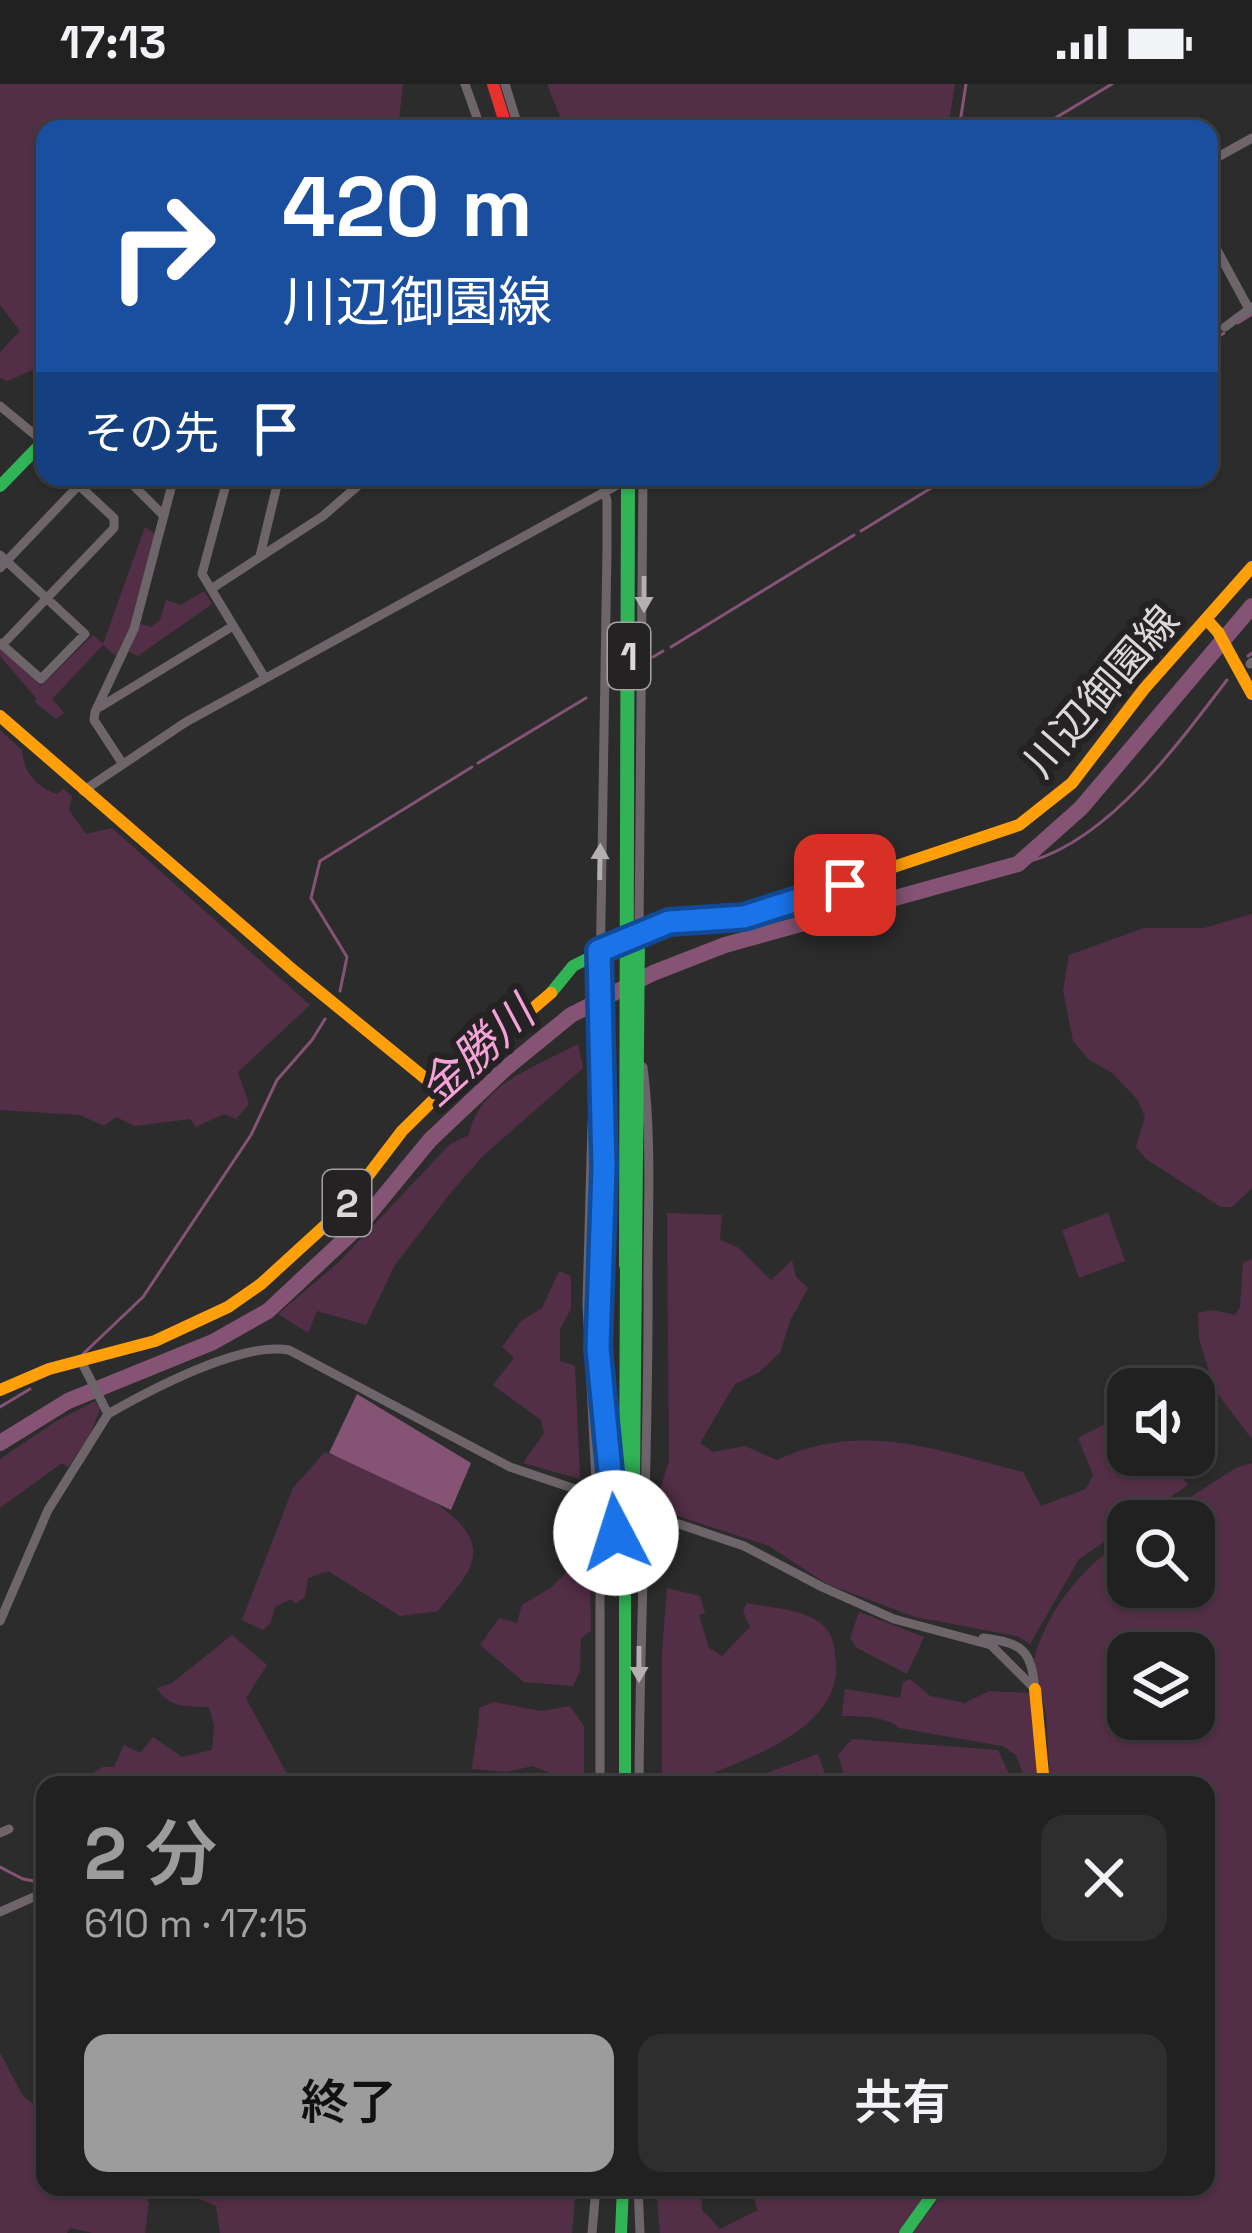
<!DOCTYPE html>
<html lang="ja">
<head>
<meta charset="utf-8">
<style>
	body { margin:0; font-family:"Space Grotesk","Noto Sans JP",sans-serif; background:#2e2e2f; color:#f1f3f6; height:100vh; display:flex; flex-direction:column; font-size:45px; white-space:nowrap }
	* { box-sizing:border-box; margin:0 }
	p { font-size:39px; color:#a2a3a5 }
	.icon { flex:none; width:66px; height:66px; fill:none; stroke:currentColor; stroke-width:2; stroke-linecap:round; stroke-linejoin:round }
	.map { position:relative; flex:1; overflow:hidden }
	.panel { position:absolute; left:36px; top:1692px; width:1179px; height:420px; display:flex; flex-direction:column; background:#222122; border-radius:24px; box-shadow:0 3px 9px #0004,0 0 0 3px #3f3e40 }
	.panel>* { flex:none }
	.guide { position:absolute; left:36px; top:36px; width:1182px; height:366px; border-radius:24px; box-shadow:0 3px 9px #0004,0 0 0 3px #3f3e40; background:#1a4fa0; color:#fff; overflow:hidden }
	.buttons { position:absolute; left:1107px; top:1284px; display:grid; gap:24px }
	.buttons a { display:grid; place-items:center; width:108px; height:108px; border-radius:24px; background:#222122; box-shadow:0 3px 9px #0004,0 0 0 3px #3f3e40; font-size:60px }
	.pin { position:absolute; display:grid; place-items:center; width:102px; height:102px; color:#fff; margin:-51px; border-radius:24px; box-shadow:0 6px 18px #0006 }
	.me { position:absolute; width:132px; margin:-66px; rotate:355deg; stroke-linejoin:round; filter:drop-shadow(0 0 9px #0008) }
	.turn { display:flex; align-items:center; gap:42px; height:252px; padding:0 48px; font-size:54px }
	.turn .icon { width:156px; height:156px; stroke-width:2.5 }
	.turn b { display:block; font-size:84px; line-height:102px }
	.then { display:flex; align-items:center; height:114px; padding:0 48px; background:#0003; gap:24px; font-size:45px }
	.round { display:grid; place-items:center; flex:none; width:126px; height:126px; border-radius:24px; background:#2e2e2f }
	.overview { display:flex; align-items:center; justify-content:space-between; height:204px; padding:0 48px }
	h1 { font-size:72px; font-weight:600; line-height:90px; color:#9d9c9d }
	.primary-button { display:flex; gap:24px; margin-top:auto; padding:24px 48px }
	.primary-button a { flex:1; height:138px; border-radius:24px; background:#9d9c9d; color:#111; font-size:48px; font-weight:600; line-height:138px; text-align:center }
	.primary-button a+a { background:#2e2e2f; color:#f1f3f6 }
	.status { display:flex; justify-content:space-between; align-items:center; height:84px; padding:0 60px; background:#222122; direction:ltr }
	.status svg { height:33px; fill:currentColor }
	.map>svg:first-child { display:block }
	.green { fill:#532f47; fill-rule:evenodd }
	.water { fill:#855374 }
	.lines { fill:none; stroke-linecap:round; stroke-linejoin:round }
	.stream { stroke:#855374; stroke-width:3 }
	.river { stroke:#855374; stroke-width:16 }
	.street { stroke:#6d656a; stroke-width:9 }
	.fast { stroke:#30b455; stroke-width:12 }
	.slow { stroke:#ff9f0a; stroke-width:12 }
	.jam { stroke:#e5322d; stroke-width:12 }
	.fast-bridge { stroke:#30b455; stroke-width:14 }
	.slow-bridge { stroke:#ff9f0a; stroke-width:14 }
	.oneway { fill:#b4b0b2 }
	.route-casing { stroke:#114b97; stroke-width:30 }
	.route { stroke:#1a73e8; stroke-width:21 }
	.labels { text-anchor:middle; stroke-width:12; stroke-linejoin:round; paint-order:stroke }
	.shield { fill:#242223; stroke:#a3a1a2; stroke-width:3 }
	.shield-label { font-size:39px; font-weight:bold; fill:#dad8d9 }
	.street-label { font-size:42px; fill:#dad8d9; stroke:#242223 }
	.water-label { font-size:45px; font-style:italic; fill:#f5a2d8; stroke:#242223 }
</style>
</head>
<body>
<div class="status"><b>17:13</b><svg viewBox="0 0 49 12"><path d="M0 12V9h3v3zM5 12V6h3v6zM10 12V3h3v9zM15 12V0h3v12zM26 1h20v11H26zM47 4h2v5h-2z"/></svg></div>
<div class="map">
<svg width="1252" height="2149" viewBox="0 0 1252 2149">
	<rect width="100%" height="100%" fill="#2d2c2d"/>
	<path class="green" d="M0,0H403L398,45H45V280L8,297L0,294V268L20,247L0,221Z
		M547,0H955L948,45H565Z
		M145,443L155,450L130,543L116,572L103,561L52,615L64,629L56,635L35,618L36,614L0,572V563L41,602L93,551L103,560Z
		M204,507L212,520L138,572L129,568L140,540L151,543L160,536L166,516L181,521Z
		M0,646L22,666C24,689 35,702 57,710L63,705L72,712L69,726L86,750L112,744L310,921L238,988L249,1020L236,1035L224,1030L196,1043L190,1035L135,1042L116,1033L104,1042L80,1031L0,1026Z
		M1252,830V1104L1232,1123H1221L1146,1075L1136,1063L1145,1033L1137,1015L1112,989L1088,975L1073,957L1063,906L1069,871L1144,844H1204Z
		M578,960L583,984L482,1073L448,1112L395,1181L366,1241L317,1227L308,1249L278,1230L339,1178L449,1061L469,1051C480,999 536,983 578,960Z
		M667,1129L722,1131L720,1156L739,1164L771,1196L792,1176L796,1193L808,1204L790,1237L780,1269L758,1289L735,1300L700,1359L713,1368L745,1362L777,1376C861,1336 937,1366 1023,1388L1041,1422L1086,1405L1093,1391L1078,1354L1116,1334L1109,1319L1128,1306V1371H1169L1188,1401L1135,1437H1128V1442L1079,1475L1030,1560L1017,1552L915,1533L827,1500L769,1462L654,1424L669,1377Z
		M1108,1129L1125,1177L1079,1194L1062,1146Z
		M1252,1175V1353L1251,1354L1214,1305L1194,1321V1305H1174L1209,1287L1199,1254L1198,1229L1213,1226L1235,1231L1240,1223L1243,1179Z
		M559,1187L571,1192V1225L560,1245V1277L575,1282L580,1395L523,1379L544,1349L541,1336L493,1301L514,1274L502,1263L521,1237L542,1224Z
		M95,1317L100,1325L89,1353L68,1383L62,1379L0,1424V1375L55,1338Z
		M325,1368C364,1386 491,1425 471,1480C466,1496 448,1513 438,1527L400,1532L328,1487L308,1494L305,1513L295,1520L291,1515L275,1523L271,1538L263,1546L242,1536L293,1404Z
		M1252,1379V2149H913L947,2103H1206V1701H1050L1046,1630L1034,1575C1049,1522 1084,1482 1128,1453V1503H1194V1437H1153L1236,1384ZM1128,1569H1194V1635H1128Z
		M573,1481L590,1490L591,1547L581,1554L580,1587L573,1602L524,1598L480,1561L499,1534L517,1539L522,1521L552,1503Z
		M667,1504L700,1512L705,1529L699,1531L709,1564L722,1572L750,1543L743,1527L747,1519C770,1524 799,1524 819,1538C834,1549 834,1562 836,1579C840,1642 758,1670 711,1690L714,1701H662V1568Z
		M859,1528L924,1553L907,1590L857,1564L850,1554Z
		M232,1551L267,1581L246,1614L293,1701H72L103,1683H114L124,1661L140,1669L153,1653L182,1673L212,1666L214,1641L209,1623C189,1623 168,1624 157,1604L172,1599Z
		M910,1595L930,1612L965,1619L989,1607L1030,1609L1035,1624L1039,1701H1027L1016,1671L1002,1662L899,1644C884,1631 861,1633 842,1632L845,1605L900,1614L903,1598Z
		M494,1618L541,1627L570,1622L584,1642V1701H560L559,1693L533,1682L506,1688L472,1685C474,1663 479,1647 479,1624Z
		M852,1655L998,1666L1014,1701H847L838,1671Z
		M818,1670L829,1701H734Z
		M0,1969L23,2012L45,2028V2103H143L142,2112L149,2118L145,2149H93L70,2144L67,2149H0Z
		M194,2103H576L572,2149H220L216,2122L199,2115Z
		M656,2103H701L702,2126L720,2145L758,2126L749,2103H872L874,2108L890,2107L923,2115L898,2149H660Z"/>
	<path class="water" d="M357,1310L471,1379L451,1426L329,1369Z"/>
	<g class="lines">
		<path class="stream" d="M959,45L966,0
			M1037,45L1112,0
			M1238,239L1252,230
			M1209,259L1224,249
			M861,447L941,398L942,393
			M671,563L854,451
			M1248,572L1252,569
			M653,573L663,567
			M478,679L586,614
			M1018,780C1103,765 1177,661 1227,596
			M340,907L347,873L311,814L320,777L472,683
			M83,1270L143,1213L251,1051L277,996L312,956L325,935
			M0,1323L30,1305
			M0,1783L23,1795L45,1799"/>
		<path class="river" d="M0,1359L68,1317L213,1258L268,1227L360,1141L430,1056L506,984L571,931L653,889L725,861L1018,780L1081,724L1252,522"/>
		<path class="street" d="M465,0L481,45
			M505,0L519,45
			M1209,78L1252,54
			M1217,166L1249,225
			M1225,243L1252,223
			M0,322L40,355
			M45,348L38,363L45,369
			M125,393L164,432
			M228,393L202,490L265,594
			M0,471L85,550L41,595L0,559
			M260,472L279,393
			M0,484L79,401
			M211,505L323,432L361,399L357,393
			M3,560L114,444V434L70,393
			M1250,580L1252,578
			M100,623L233,542
			M122,679L94,636L95,628L134,545L174,393
			M83,707L186,638L630,394
			M845,801L859,841
			M639,849L643,393
			M600,895L607,465V417L601,393
			M598,1018L592,1039L587,1220L600,1478V1701
			M108,1330C150,1306 242,1257 289,1266L510,1383L744,1462L822,1503L894,1535L991,1561L1035,1605
			M0,1537L48,1426L108,1330L82,1279
			M983,1554C1022,1559 1031,1565 1035,1605
			M639,1701C640,1532 649,1364 648,1195C648,1124 652,1053 643,983
			M0,1749L9,1745
			M0,1828L45,1808
			M638,2103L640,2149
			M592,2149L596,2103"/>
		<path class="fast" d="M0,402L38,363
			M600,895L604,1084L598,1242L601,1319L612,1397
			M551,909L573,882L639,849L634,1403
			M625,1398L626,1181
			M625,1453V1701
			M621,2149L623,2103
			M905,2149L938,2103"/>
		<path class="slow" d="M1207,536L1218,548L1252,610
			M0,632L294,887L442,1008
			M639,849L686,836L744,833L1019,741L1072,699L1144,605L1252,483
			M0,1306L49,1285L155,1257L228,1223L261,1200L341,1127L402,1047L482,968L551,909
			M1035,1605L1044,1701"/>
		<path class="jam" d="M493,0L507,45"/>
		<path class="fast-bridge" d="M627,750L628,393
			M626,1181L627,750
			M612,1397L616,1449"/>
		<path class="slow-bridge" d="M625,1400V1453"/>
	</g>
	<defs><path id="oneway-solid" d="M-6-.8H1V-3.2L6.5 0L1 3.2V.8H-6Z" transform="scale(3)"/></defs>
	<g class="oneway">
		<use href="#oneway-solid" transform="translate(644 510) rotate(90)"/>
		<use href="#oneway-solid" transform="translate(600 778) rotate(-89)"/>
		<use href="#oneway-solid" transform="translate(639 1580) rotate(90)"/>
	</g>
	<g class="lines">
		<defs>
			<path id="route" d="M616,1449L598,1264L604,1084L599,867L669,838L744,833L845,801"/>
		</defs>
		<use href="#route" class="route-casing"/>
		<use href="#route" class="route"/>
	</g>
	<g class="labels">
		<g class="shield">
			<rect x="608" y="539" width="42" height="66" rx="9"/>
			<rect x="323" y="1086" width="48" height="66" rx="9"/>
		</g>
		<g class="shield-label">
			<text x="629" y="586">1</text>
			<text x="347" y="1133">2</text>
		</g>
		<g class="street-label">
			<text transform="translate(1101 607) rotate(-49)" y="15">川辺御園線</text>
		</g>
		<g class="water-label">
			<text transform="translate(476 967) rotate(-42)" y="16">金勝川</text>
		</g>
	</g>
</svg>
<div class="buttons">
<a><svg class="icon" aria-label="sound" viewBox="0 0 24 24"><path d="M4 9h4l5-4v14l-5-4H4zM17 9q2 3 0 6"/></svg></a>
<a><svg class="icon" aria-label="search" viewBox="0 0 24 24"><circle cx="10" cy="10" r="6"/><path d="M15 15l6 6"/></svg></a>
<a><svg class="icon" aria-label="layers" viewBox="0 0 24 24"><path d="M12 4l9 5-9 5-9-5zM3 14l9 5 9-5"/></svg></a>
</div>
<div class="pin" style="left:845px;top:801px;background:#d93025"><svg class="icon" aria-label="arrive" viewBox="0 0 24 24"><path d="M6 21V4h12l-3 4 3 4H6"/></svg></div>
<svg class="me" style="left:616px;top:1449px" viewBox="-20 -20 40 40"><circle r="19" fill="#fff"/><path d="M0-13L10 11 0 6-10 11z" fill="#1a73e8"/></svg>
<div class="guide">
<div class="turn"><svg class="icon" aria-label="right" viewBox="0 0 24 24"><path d="M7 20v-9h11M14 6l5 5-5 5"/></svg><div><b>420 m</b>川辺御園線</div></div>
<div class="then">その先<svg class="icon" aria-label="arrive" viewBox="0 0 24 24"><path d="M6 21V4h12l-3 4 3 4H6"/></svg></div>
</div>
<section class="panel">
<div class="overview"><div><h1>2 分</h1><p>610 m · 17:15</p></div><a class="round"><svg class="icon" aria-label="close" viewBox="0 0 24 24"><path d="M6 6l12 12M18 6L6 18"/></svg></a></div>
<div class="primary-button"><a>終了</a><a>共有</a></div>
</section>
</div>
</body>
</html>
